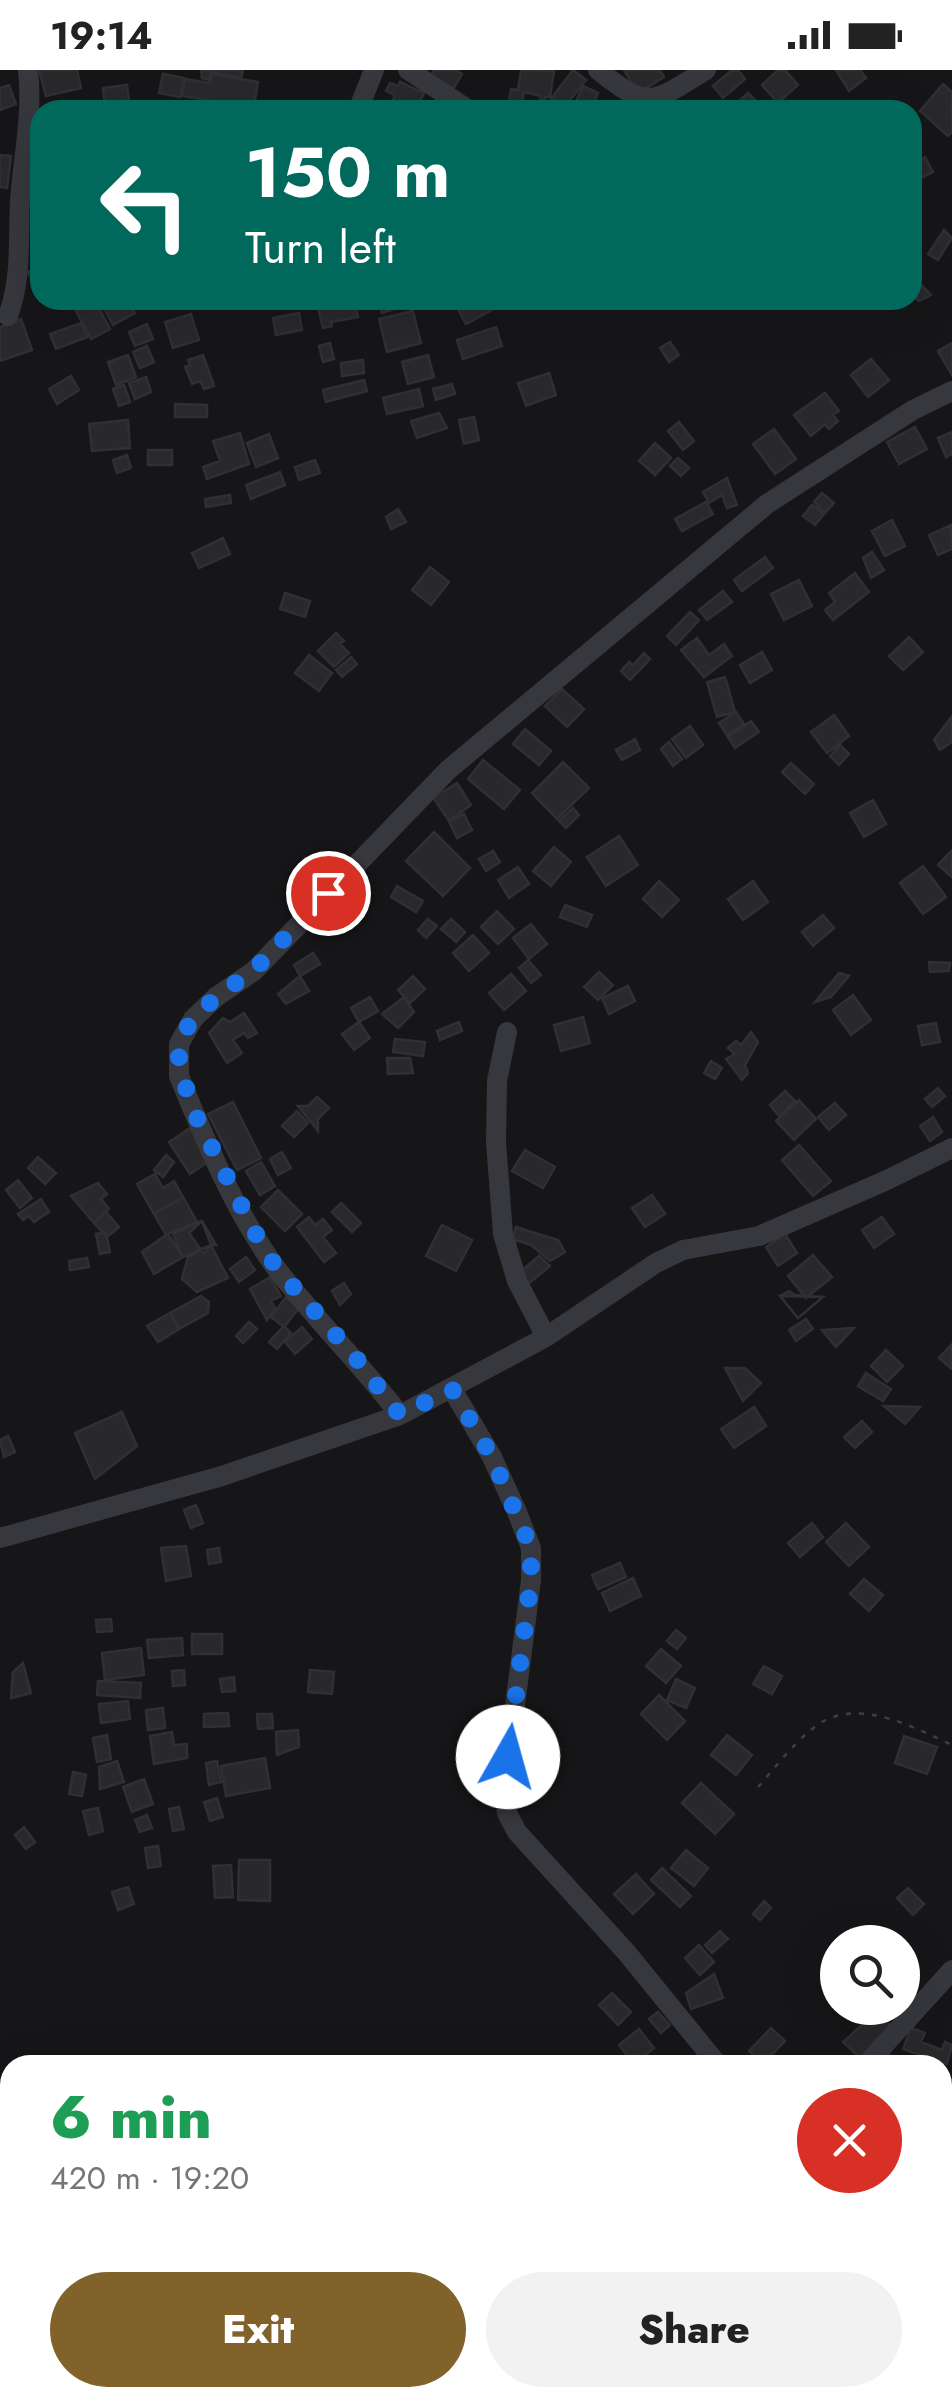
<!DOCTYPE html>
<html lang="en">
<head>
<meta charset="utf-8">
<style>
	body { margin:0; font-family:Jost,sans-serif; background:#f2f2f2; color:#222; height:100vh; display:flex; flex-direction:column; font-size:38px; white-space:nowrap }
	* { box-sizing:border-box; margin:0 }
	p { font-size:32px; color:#767676 }
	.icon { flex:none; width:55px; height:55px; fill:none; stroke:currentColor; stroke-width:2; stroke-linecap:round; stroke-linejoin:round }
	.map { position:relative; flex:1; overflow:hidden }
	.drawer { position:absolute; left:0px; top:1985px; width:952px; height:352px; display:flex; flex-direction:column; background:#fff; border-radius:30px 30px 0 0; box-shadow:0 10px 40px #0002 }
	.drawer>* { flex:none }
	.guide { position:absolute; left:30px; top:30px; width:892px; height:210px; border-radius:30px; box-shadow:0 10px 40px #0002; background:#00695c; color:#fff; overflow:hidden }
	.tools { position:absolute; left:820px; top:1855px; display:grid; gap:20px }
	.tools a { display:grid; place-items:center; width:100px; height:100px; border-radius:50%; background:#fff; box-shadow:0 10px 40px #0002; font-size:50px }
	.pin { position:absolute; display:grid; place-items:center; width:85px; height:85px; color:#fff; margin:-42px; border:5px solid #fff; border-radius:50%; box-shadow:0 2px 10px #0007 }
	.me { position:absolute; width:110px; margin:-55px; rotate:7deg; stroke-linejoin:round; filter:drop-shadow(0 0 8px #0008) }
	.turn { display:flex; align-items:center; gap:35px; height:210px; padding:0 50px; font-size:45px }
	.turn .icon { width:130px; height:130px; stroke-width:2.5 }
	.turn b { display:block; font-size:70px; line-height:85px }
	.round { display:grid; place-items:center; flex:none; width:105px; height:105px; border-radius:52px; background:#f2f2f2 }
	.headline { display:flex; align-items:center; justify-content:space-between; height:170px; padding:0 50px }
	h1 { font-size:60px; font-weight:800; line-height:75px; color:#1e9e55 }
	.primary-button { display:flex; gap:20px; margin-top:auto; padding:20px 50px }
	.primary-button a { flex:1; height:115px; border-radius:60px; background:#80622a; color:#fff; font-size:40px; font-weight:800; line-height:115px; text-align:center }
	.primary-button a+a { background:#f2f2f2; color:#222 }
	.status { display:flex; justify-content:space-between; align-items:center; height:70px; padding:0 50px; background:#fff; direction:ltr }
	.status svg { height:28px; fill:currentColor }
	.map>svg:first-child { display:block }
	.building { fill:#29292c; stroke:#303034; stroke-width:2.5; fill-rule:evenodd }
	.lines { fill:none; stroke-linecap:round; stroke-linejoin:round }
	.path { stroke:#3d3f44; stroke-width:2.5; stroke-dasharray:5 8; stroke-linecap:butt }
	.street { stroke:#37383d; stroke-width:20 }
	.route { stroke:#1a73e8; stroke-width:18; stroke-dasharray:0 32.4 }
</style>
</head>
<body>
<div class="status"><b>19:14</b><svg viewBox="0 0 49 12"><path d="M0 12V9h3v3zM5 12V6h3v6zM10 12V3h3v9zM15 12V0h3v12zM26 1h20v11H26zM47 4h2v5h-2z"/></svg></div>
<div class="map">
<svg width="952" height="2336" viewBox="0 0 952 2336">
	<rect width="100%" height="100%" fill="#161618"/>
	<path class="building" d="M39,0H77L81,18L46,26Z
		M243,0L241,8L211,2L209,10L202,8L201,0Z
		M434,0H456L462,4L452,21L430,7Z
		M521,0L554,1L550,27H545L543,40L508,38L511,19L518,20ZM524,22L541,26L539,35L522,31Z
		M573,0L586,10L562,40H546L544,38Z
		M624,0H660L664,7L638,23Z
		M732,0H738L745,9L723,28L713,16Z
		M778,0H785L798,15L778,33L762,15Z
		M836,0H860L866,8L849,21Z
		M163,4L184,8L180,27L159,23Z
		M212,4L258,12L254,37L182,26L185,9L210,13Z
		M400,12L424,23L419,34L412,31L408,40H380L383,33L390,36L395,25L386,21L390,13L398,16Z
		M943,14L952,22V62L948,66L920,41Z
		M9,15L16,34L0,40V18Z
		M127,15L130,40H92L105,38L103,18Z
		M583,16L598,23L591,40L574,36Z
		M748,23L758,33L751,40H729Z
		M0,85L11,86L7,118L0,117Z
		M925,87L933,102L923,107L915,93Z
		M944,160L952,168L938,190L928,184Z
		M40,196V218L37,220L28,202Z
		M913,207L931,225L919,231L912,225Z
		M123,230H127L135,243L113,255L105,240Z
		M316,230H354L358,247L331,252L332,256L323,258Z
		M377,230H402L404,236L382,243Z
		M453,230H496L499,236L466,254Z
		M95,231L110,259L91,269L76,241Z
		M413,241L421,273L387,282L379,249Z
		M299,243L302,260L276,265L273,248Z
		M191,244L199,270L173,278L165,252Z
		M21,249L32,280L0,291V257Z
		M81,253L87,267L56,279L50,264Z
		M147,254L153,269L135,276L129,262Z
		M496,257L502,276L463,289L457,270Z
		M670,272L679,285L669,292L660,278Z
		M330,273L334,289L323,292L319,276Z
		M952,273V305L938,281Z
		M147,276L154,292L140,298L133,282Z
		M128,285L136,307L116,315L108,292Z
		M203,285L214,316L204,319L200,311L192,314L185,297L190,295L188,290Z
		M428,285L434,307L408,314L402,292Z
		M871,289L889,310L868,327L851,305Z
		M363,290L364,303L342,306L341,293Z
		M549,303L556,325L526,336L518,313Z
		M71,306L79,320L57,334L49,319Z
		M146,307L151,322L135,329L129,313Z
		M364,310L367,321L326,332L323,320Z
		M452,314L455,324L436,330L433,319Z
		M124,315L130,332L119,336L113,319Z
		M419,319L423,336L387,344L383,328Z
		M825,323L839,341L833,345L838,351L829,359L825,354L811,366L794,345Z
		M175,334L207,335V347H175Z
		M439,343L447,358L417,368L411,351Z
		M474,347L479,370L464,374L459,350Z
		M128,350L130,378L92,381L89,354Z
		M679,352L694,371L683,380L668,361Z
		M915,357L927,379L899,394L887,372Z
		M774,359L796,389L775,404L753,374Z
		M952,362V384L946,387L938,368Z
		M240,363L249,394L207,409L203,397L220,391L213,371Z
		M269,364L278,388L256,397L247,373Z
		M655,373L671,388L655,405L639,391Z
		M148,380H172V395H148Z
		M127,385L131,398L117,403L113,390Z
		M678,388L689,398L681,406L670,396Z
		M315,390L320,403L299,410L295,397Z
		M280,402L285,415L251,429L246,415Z
		M727,408L737,435L727,438L722,425L709,433L703,422Z
		M822,423L834,433L825,443L814,432Z
		M230,425L231,433L206,437L205,429Z
		M706,432L713,444L682,461L675,449Z
		M812,435L824,444L815,455L803,446Z
		M398,439L406,452L391,459L386,447Z
		M892,450L905,476L885,486L872,461Z
		M951,455L952,479L938,485L929,465Z
		M223,468L230,484L199,498L192,483Z
		M872,482L884,500L871,508L863,488Z
		M765,487L773,498L742,521L734,510Z
		M430,497L449,512L431,535L412,520Z
		M855,503L869,522L833,550L825,540L835,532L829,523Z
		M799,510L812,536L784,550L771,524Z
		M723,521L732,532L707,550L699,540Z
		M285,523L310,531L305,547L280,539Z
		M690,542L699,550L676,575L667,566Z
		M336,563L344,571L340,574L349,583L334,597L318,581Z
		M909,567L923,582L903,600L889,586Z
		M697,568L709,585L724,574L732,586L704,607L681,580Z
		M762,582L772,600L750,613L740,595Z
		M644,583L650,589L630,610L621,601L629,592L633,595Z
		M309,585L332,603L319,621L295,603Z
		M351,587L357,594L342,607L336,600Z
		M725,607L735,642L717,647L707,612Z
		M562,619L584,639L567,657L545,636Z
		M736,642L744,654L727,665L719,653Z
		M834,645L849,666L827,683L811,662Z
		M952,646V672L940,680L934,670Z
		M751,651L759,662L735,678L728,667Z
		M690,656L703,675L686,688L672,669Z
		M525,659L551,681L539,695L513,674Z
		M635,669L640,680L622,690L616,680Z
		M669,672L682,689L673,696L661,679Z
		M840,675L849,684L839,695L830,686Z
		M483,690L520,720L504,739L468,709Z
		M563,692L589,718L557,749L532,723Z
		M791,693L814,714L805,724L782,702Z
		M457,713L471,735L449,751L430,723L440,717L443,722Z
		M873,730L886,754L864,767L850,743Z
		M573,738L579,745L566,758L559,751Z
		M464,744L472,760L457,768L449,751Z
		M434,762L470,798L443,826L406,791Z
		M619,766L638,795L606,816L587,787Z
		M554,777L571,792L551,816L533,801Z
		M952,780V807L938,795Z
		M493,781L500,792L486,801L479,789Z
		M923,796L946,827L923,844L900,813Z
		M518,797L529,814L509,828L498,810Z
		M349,811L364,824L346,836L338,824Z
		M659,811L679,830L662,847L643,829Z
		M753,811L768,832L743,850L728,829Z
		M397,816L423,831L416,842L391,827Z
		M565,835L592,845L587,857L560,847Z
		M497,841L514,859L498,874L481,857Z
		M823,845L834,858L813,876L802,862Z
		M428,849L437,856L426,868L418,860Z
		M451,849L465,862L456,872L441,859Z
		M531,854L547,874L529,889L513,868Z
		M473,865L489,883L469,901L453,883Z
		M313,883L320,894L300,906L294,895Z
		M528,890L541,905L531,913L519,898Z
		M929,892L950,893L949,901L930,902Z
		M599,902L613,915L598,930L584,917Z
		M839,903L849,906L831,927L815,932Z
		M511,904L526,921L504,940L489,923Z
		M300,906L309,921L286,934L278,924Z
		M413,906L425,919L410,933L398,920Z
		M628,916L635,931L609,944L602,928Z
		M853,925L871,950L851,965L833,940Z
		M370,927L378,941L359,952L351,938Z
		M404,927L414,942L398,958L382,944Z
		M244,943L257,963L248,968L244,963L233,970L242,983L227,993L209,963L223,948L230,952Z
		M583,947L590,973L561,981L554,955Z
		M359,952L370,968L354,980L342,964Z
		M459,952L462,961L440,970L437,961Z
		M936,953L940,972L922,975L918,956Z
		M751,962L758,972L745,995L748,1003L742,1010L726,989L735,984L728,978L736,971L741,975Z
		M395,969L425,972L423,986L393,982Z
		M387,988H410L413,1003L388,1004Z
		M711,991L722,998L715,1009L704,1003Z
		M938,1018L945,1026L932,1037L925,1029Z
		M785,1021L795,1031L779,1046L770,1035Z
		M317,1027L329,1038L318,1049V1061L298,1036H308Z
		M799,1030L816,1049L794,1070L776,1051Z
		M233,1032L261,1088L237,1100L208,1044Z
		M835,1033L846,1045L829,1060L818,1047Z
		M297,1041L308,1053L294,1067L282,1056Z
		M933,1047L942,1062L930,1071L920,1056Z
		M190,1058L211,1090L190,1104L169,1072Z
		M799,1075L831,1111L813,1126L782,1090Z
		M525,1080L555,1097L543,1118L512,1101Z
		M282,1082L291,1098L278,1105L270,1089Z
		M166,1085L174,1092L163,1107L154,1100Z
		M38,1087L56,1103L45,1114L28,1098Z
		M261,1092L275,1116L260,1125L246,1101Z
		M155,1104L163,1118L174,1111L183,1127L154,1144L137,1114Z
		M18,1110L32,1128L20,1138L6,1120Z
		M98,1113L107,1124L101,1129L109,1139L94,1153L71,1126Z
		M278,1120L302,1144L285,1161L261,1137Z
		M652,1125L665,1144L645,1157L632,1138Z
		M183,1127L197,1152L166,1165L154,1144Z
		M41,1129L49,1142L34,1152L29,1146L23,1150L18,1144Z
		M341,1133L361,1153L352,1162L332,1142Z
		M106,1142L119,1157L107,1167L94,1153Z
		M309,1147L315,1155L323,1149L332,1160L323,1167L336,1183L324,1192L297,1157Z
		M882,1147L894,1164L874,1178L862,1160Z
		M202,1151L216,1175H211L204,1184L189,1163Z
		M202,1151L211,1175L183,1187L173,1164Z
		M442,1155L472,1170L456,1201L426,1186Z
		M516,1157L558,1170L565,1182L550,1191L531,1175L512,1169Z
		M106,1162L110,1182L100,1184L96,1164Z
		M785,1164L797,1183L778,1196L766,1177Z
		M166,1165L170,1167L183,1187L154,1204L142,1182Z
		M211,1175L228,1208L197,1222L182,1209L188,1187Z
		M813,1185L832,1207L806,1228L788,1206Z
		M539,1186L550,1196L528,1214L519,1203Z
		M246,1187L255,1200L239,1212L230,1199Z
		M87,1188L89,1197L70,1200L69,1191Z
		M270,1207L281,1226L271,1231L275,1238L267,1250L250,1219Z
		M344,1213L351,1224L340,1235L332,1221Z
		M789,1221L795,1225L823,1227L798,1248L780,1226Z
		M201,1226L209,1232L208,1243L179,1259L170,1243Z
		M780,1226L823,1227L798,1248Z
		M286,1227L299,1238L284,1257L271,1247Z
		M170,1243L179,1259L158,1272L147,1256Z
		M806,1249L813,1259L796,1271L789,1260Z
		M249,1252L257,1259L243,1273L236,1266Z
		M284,1256L291,1263L277,1279L269,1272Z
		M302,1257L312,1269L295,1284L285,1272Z
		M854,1258L836,1277L822,1260Z
		M952,1274V1299L939,1288Z
		M886,1280L903,1296L887,1312L871,1296Z
		M725,1298H745L761,1313L743,1331Z
		M866,1303L891,1319L883,1331L858,1316Z
		M884,1336L920,1337L905,1354Z
		M754,1337L766,1356L734,1378L721,1359Z
		M122,1342L137,1376L95,1409L75,1363Z
		M862,1351L872,1362L855,1378L844,1367Z
		M8,1366L15,1382L4,1387L0,1370Z
		M196,1435L203,1453L191,1458L184,1440Z
		M812,1453L823,1467L800,1487L788,1473Z
		M846,1453L869,1477L849,1496L826,1472Z
		M186,1476L191,1506L166,1511L161,1478Z
		M219,1478L221,1492L209,1494L207,1480Z
		M620,1493L626,1507L598,1519L592,1505Z
		M633,1508L641,1526L610,1541L602,1523Z
		M864,1509L883,1525L869,1541L850,1524Z
		M111,1549L112,1561L97,1562L96,1550Z
		M676,1560L686,1568L677,1579L667,1571Z
		M192,1564H222V1584H192Z
		M182,1568L183,1585L149,1588L147,1570Z
		M141,1578L144,1605L105,1610L102,1583Z
		M661,1579L681,1596L666,1613L646,1596Z
		M23,1593L31,1623L11,1628L13,1602Z
		M764,1596L782,1606L772,1624L753,1614Z
		M184,1600L185,1615L173,1616L172,1601Z
		M310,1600L334,1602L332,1624L308,1622Z
		M234,1607L235,1621L222,1622L220,1609Z
		M676,1609L695,1618L686,1638L667,1630Z
		M98,1611L141,1613L140,1628L97,1625Z
		M659,1625L685,1651L667,1670L641,1644Z
		M128,1631L130,1649L101,1653L99,1634Z
		M163,1638L165,1658L148,1660L146,1640Z
		M228,1643L229,1656L204,1657V1644Z
		M257,1644H272L273,1658L258,1659Z
		M298,1660L299,1677L277,1685L276,1662Z
		M172,1662L174,1675L187,1674V1688L154,1694L150,1666Z
		M107,1665L111,1689L97,1692L93,1668Z
		M727,1665L752,1685L736,1705L711,1685Z
		M904,1666L937,1677L927,1704L895,1693Z
		M265,1688L270,1718L226,1726L221,1696Z
		M117,1691L124,1712L100,1719L99,1697Z
		M217,1691L221,1712L209,1715L206,1693Z
		M73,1702L86,1705L82,1726L69,1724Z
		M144,1709L153,1734L132,1742L123,1717Z
		M701,1713L734,1744L715,1764L682,1733Z
		M217,1728L223,1747L210,1751L204,1732Z
		M179,1737L184,1759L173,1761L169,1739Z
		M98,1738L103,1761L89,1765L83,1741Z
		M147,1745L152,1758L140,1762L135,1750Z
		M24,1757L35,1772L26,1779L15,1765Z
		M158,1776L161,1796L148,1798L145,1778Z
		M686,1780L708,1798L694,1816L671,1798Z
		M239,1790H270V1831L238,1830Z
		M231,1795L233,1827L215,1828L213,1796Z
		M662,1798L691,1826L680,1837L651,1810Z
		M636,1804L654,1824L633,1844L614,1824Z
		M128,1817L134,1834L118,1840L112,1822Z
		M908,1818L924,1834L913,1845L897,1828Z
		M764,1831L771,1838L760,1850L753,1844Z
		M720,1861L728,1869L712,1883L705,1875Z
		M699,1875L714,1892L700,1905L685,1888Z
		M714,1904L723,1928L691,1939L686,1923Z
		M612,1923L631,1942L618,1955L599,1935Z
		M658,1942L670,1955L661,1963L649,1949Z
		M876,1942L890,1955L860,1988L843,1972Z
		M771,1958L785,1971L763,1994L749,1981Z
		M911,1958L925,1963L921,1972L942,1980L945,1972L952,1975L947,1994L903,1979Z
		M639,1959L654,1978L634,1994L619,1975Z
		M886,1984L911,1994L910,1995H882Z"/>
	<g class="lines">
		<path class="path" d="M758,1717C775,1698 792,1675 812,1659C853,1624 911,1656 952,1675
			M942,2036L952,2046
			M231,2336L233,2328
			M488,2336L492,2328"/>
		<path class="street" d="M408,0L469,40
			M598,0C649,41 652,33 706,0
			M358,40L374,0
			M8,246C22,208 18,171 20,131C23,87 33,44 28,0
			M507,962L497,1011L496,1072L503,1164L517,1211L546,1267
			M452,1319L492,1387L517,1442L531,1478V1510L504,1722L507,1743L517,1762L627,1883L718,1995
			M400,1345C361,1294 314,1248 276,1198C235,1142 205,1070 179,1006V974L193,949L216,927L254,901L448,700L767,434L913,340L952,321
			M0,1468L222,1406L400,1345L546,1267L656,1193L683,1180L759,1166L887,1110L952,1078
			M866,1995L952,1900"/>
	</g>
	<g class="lines">
		<path class="route" d="M328,823L254,900L216,927L193,949L184,962L178,992L193,1040L261,1174L276,1197L356,1288L400,1345L452,1319L492,1387L531,1478V1510L508,1687"/>
	</g>
</svg>
<div class="tools">
<a><svg class="icon" aria-label="search" viewBox="0 0 24 24"><circle cx="10" cy="10" r="6"/><path d="M15 15l6 6"/></svg></a>
</div>
<div class="pin" style="left:328px;top:823px;background:#d93025"><svg class="icon" aria-label="arrive" viewBox="0 0 24 24"><path d="M6 21V4h12l-3 4 3 4H6"/></svg></div>
<svg class="me" style="left:508px;top:1687px" viewBox="-20 -20 40 40"><circle r="19" fill="#fff"/><path d="M0-13L10 11 0 6-10 11z" fill="#1a73e8"/></svg>
<div class="guide">
<div class="turn"><svg class="icon" aria-label="left" viewBox="0 0 24 24"><path d="M17 20v-9H6M10 6l-5 5 5 5"/></svg><div><b>150 m</b>Turn left</div></div>
</div>
<section class="drawer">
<div class="headline"><div><h1>6 min</h1><p>420 m · 19:20</p></div><a class="round" style="background:#d93025;color:#fff"><svg class="icon" aria-label="close" viewBox="0 0 24 24"><path d="M6 6l12 12M18 6L6 18"/></svg></a></div>
<div class="primary-button"><a>Exit</a><a>Share</a></div>
</section>
</div>
</body>
</html>
